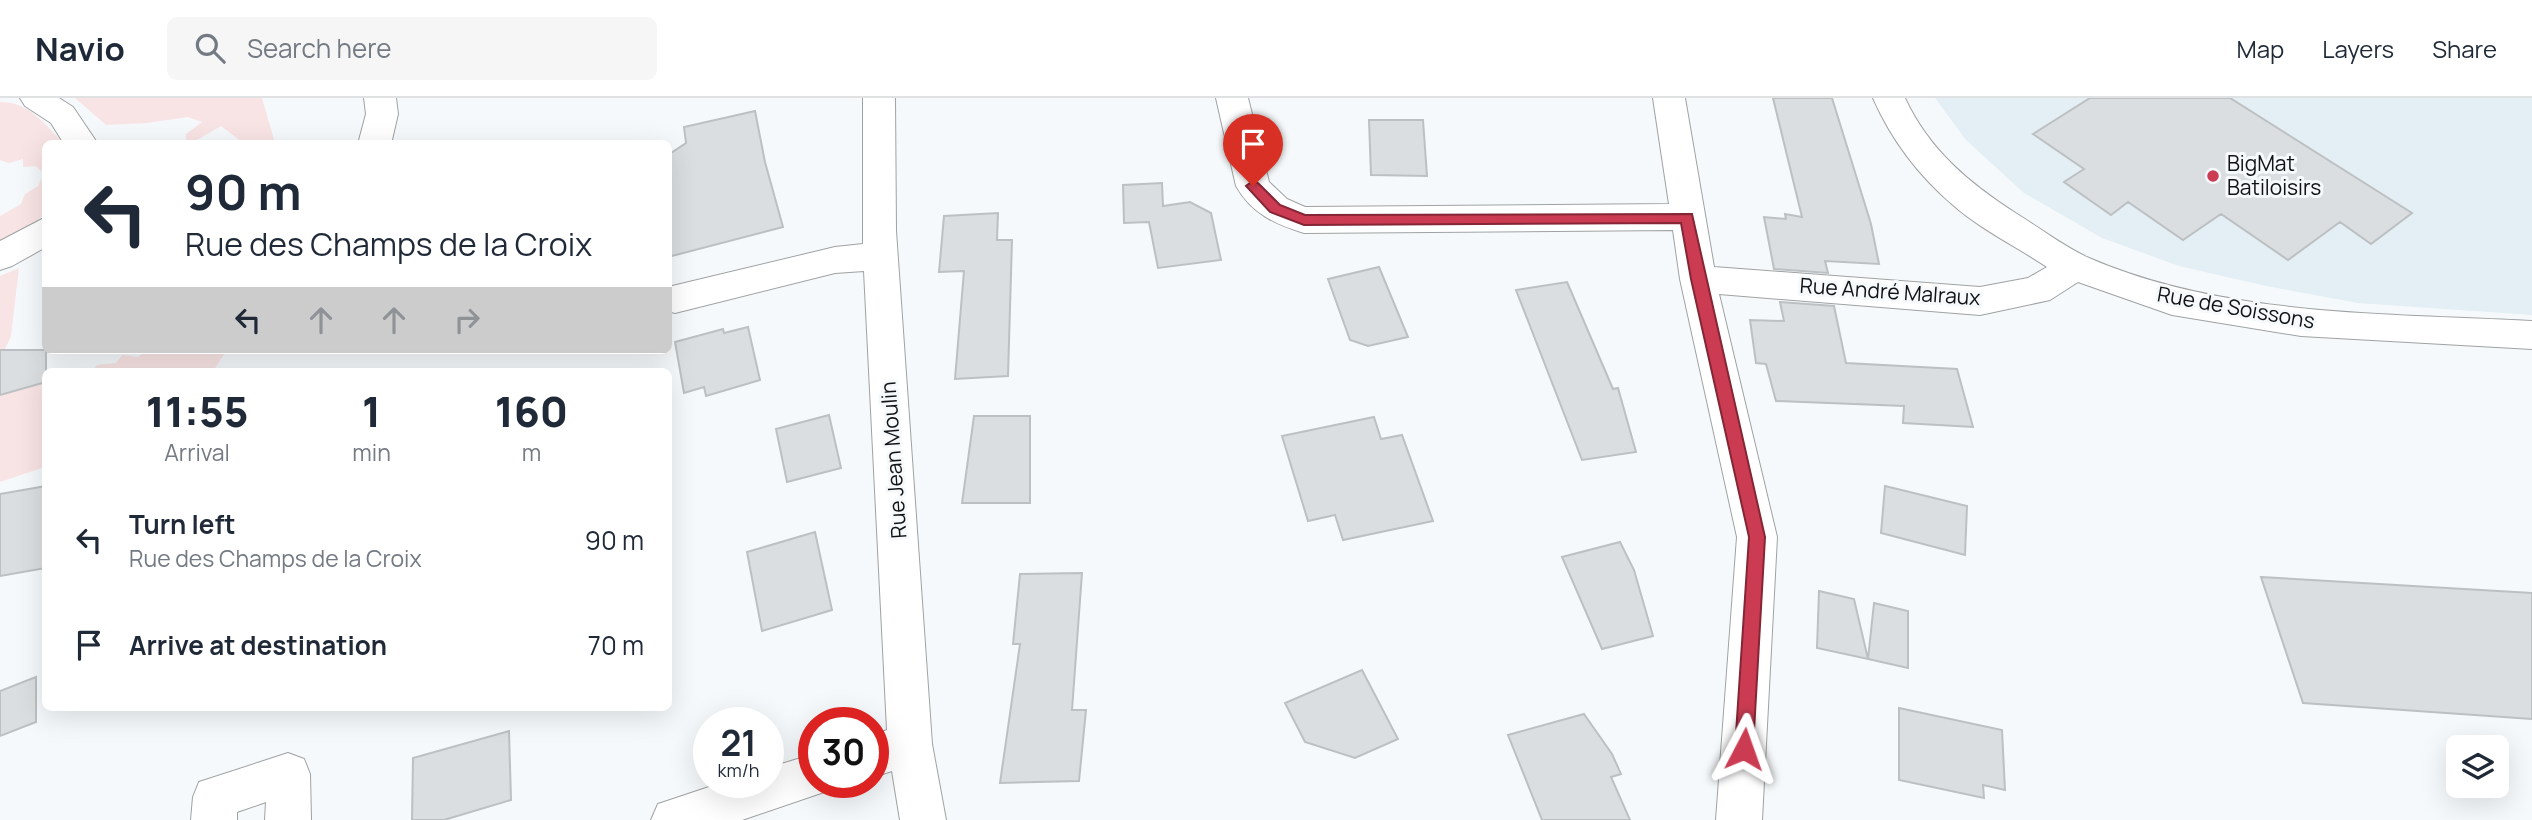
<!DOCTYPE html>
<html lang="en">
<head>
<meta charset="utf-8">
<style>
	body { margin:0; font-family:Manrope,sans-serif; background:#f6f6f7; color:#1f2937; height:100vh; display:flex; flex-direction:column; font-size:26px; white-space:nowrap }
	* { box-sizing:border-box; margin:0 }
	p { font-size:23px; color:#747a83 }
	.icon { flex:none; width:38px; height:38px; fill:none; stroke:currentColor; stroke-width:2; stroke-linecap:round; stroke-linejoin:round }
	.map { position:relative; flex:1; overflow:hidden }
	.panel { position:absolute; left:42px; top:270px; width:630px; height:343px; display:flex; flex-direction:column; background:#fff; border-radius:10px; box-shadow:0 7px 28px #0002 }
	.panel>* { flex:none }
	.top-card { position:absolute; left:42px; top:42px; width:630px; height:214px; border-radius:10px; box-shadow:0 7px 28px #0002; background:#fff; color:#1f2937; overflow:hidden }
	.buttons { position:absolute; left:2446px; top:637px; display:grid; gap:14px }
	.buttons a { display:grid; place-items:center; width:63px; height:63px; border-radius:10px; background:#fff; box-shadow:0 7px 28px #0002; font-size:35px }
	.speed { position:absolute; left:693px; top:609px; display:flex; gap:14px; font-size:35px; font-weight:700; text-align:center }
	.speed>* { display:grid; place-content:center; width:91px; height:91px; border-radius:50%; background:#fff; box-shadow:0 7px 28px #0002; line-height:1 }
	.speed small { font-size:18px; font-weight:400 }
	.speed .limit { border:10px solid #d22; background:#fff; color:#111 }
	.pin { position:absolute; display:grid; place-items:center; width:60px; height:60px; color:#fff; margin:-72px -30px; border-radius:50% 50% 50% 0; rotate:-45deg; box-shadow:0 0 7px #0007 }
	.pin .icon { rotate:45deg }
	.me { position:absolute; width:77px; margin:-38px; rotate:4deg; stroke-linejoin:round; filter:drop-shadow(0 0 5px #0008) }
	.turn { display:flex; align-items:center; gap:24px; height:147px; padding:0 28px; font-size:32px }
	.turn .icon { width:91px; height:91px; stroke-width:2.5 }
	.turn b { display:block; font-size:49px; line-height:60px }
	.lanes { display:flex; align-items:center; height:66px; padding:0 28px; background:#0003; justify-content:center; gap:35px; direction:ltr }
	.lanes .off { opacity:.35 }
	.eta { display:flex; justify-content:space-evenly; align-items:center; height:119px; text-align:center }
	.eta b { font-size:42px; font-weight:800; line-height:49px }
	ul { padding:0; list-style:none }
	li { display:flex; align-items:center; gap:21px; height:105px; padding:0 28px }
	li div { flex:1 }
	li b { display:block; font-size:26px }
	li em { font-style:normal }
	header { display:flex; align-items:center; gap:42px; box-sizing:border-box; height:98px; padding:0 35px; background:#fff; border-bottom:2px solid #e0e1e3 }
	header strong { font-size:33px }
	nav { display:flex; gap:38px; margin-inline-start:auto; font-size:24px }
	.search { width:490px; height:63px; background:#f6f6f7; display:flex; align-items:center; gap:18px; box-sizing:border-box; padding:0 24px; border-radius:10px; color:#747a83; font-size:26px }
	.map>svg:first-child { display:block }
	.built { fill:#e3eff4 }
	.green { fill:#f9e4e5 }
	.building { fill:#dbdee0; stroke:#bdc0c2; stroke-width:2 }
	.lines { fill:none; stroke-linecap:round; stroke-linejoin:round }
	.minor-casing { stroke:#9fa2a3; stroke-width:2 }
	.minor { fill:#fff; fill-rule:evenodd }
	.route { fill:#cb3b52; stroke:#842635; stroke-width:2 }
	.poi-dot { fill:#cb3b52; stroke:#f6f9fb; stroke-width:2.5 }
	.labels { text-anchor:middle; stroke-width:6; stroke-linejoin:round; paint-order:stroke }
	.poi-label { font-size:21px; fill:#111213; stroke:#f6f9fb; text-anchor:start }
	.street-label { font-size:21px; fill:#111213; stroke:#f6f9fb }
</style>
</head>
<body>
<header>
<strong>Navio</strong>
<div class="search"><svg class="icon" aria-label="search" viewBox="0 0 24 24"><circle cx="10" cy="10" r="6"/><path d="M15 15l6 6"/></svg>Search here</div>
<nav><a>Map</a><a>Layers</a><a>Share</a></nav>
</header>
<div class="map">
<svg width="2532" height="722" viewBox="0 0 2532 722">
	<rect width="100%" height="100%" fill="#f6f9fb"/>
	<path class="built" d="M1935,0H2532V217L2358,205L2266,188L2179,168L2102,140L2024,95L1966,42Z"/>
	<path class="green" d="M75,0H262L275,45H243L221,28L192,45L186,43V36L202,24L188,19L147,25L106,27Z
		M0,4C28,3 46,27 63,45L46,46L45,116L26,133L0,150V118L21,106L25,96L38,88L44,76L36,68L23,69V61L9,65L0,62Z
		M19,170L11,238L0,262V178Z
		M148,252H227L213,273H92L97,267L116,265L122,257L138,259Z
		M45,284V369L0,384V296C16,295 29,287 45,284Z"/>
	<path class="building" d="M1773,0H1832L1871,126L1879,166L1825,163L1828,175L1774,171L1764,119L1786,121L1785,116L1802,119Z
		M2090,0H2230L2412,115L2371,146L2340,124L2288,162L2221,116L2183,142L2128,104L2111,117L2064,84L2084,71L2033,36Z
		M755,13L765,64L783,129L668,159V57L686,45L684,29Z
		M1369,22H1423L1427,78L1371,77Z
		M1162,85L1163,108L1190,104L1211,115L1221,162L1158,170L1149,124L1124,125L1123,87Z
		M998,115L997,142H1012L1008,278L955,281L964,173L939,174L944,118Z
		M1379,169L1408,239L1368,248L1350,242L1328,181Z
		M1567,184L1613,291L1618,290L1636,354L1582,362L1516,192Z
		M1780,204L1834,208L1846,265L1957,271L1973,329L1903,325L1904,308L1776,303L1766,266L1756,265L1750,222L1784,223Z
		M748,229L760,282L706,298L704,289L684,295L675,244L723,231L724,235Z
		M0,252H46V284L0,297Z
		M829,317L841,370L787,384L776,331Z
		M974,318H1030V405H962Z
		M1374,319L1381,341L1402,337L1433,423L1343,442L1335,417L1308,423L1282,338Z
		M46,388V470L0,478V396Z
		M1885,388L1967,408L1965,457L1881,435Z
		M815,434L832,512L762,533L747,454Z
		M1620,444L1634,472L1653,538L1602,551L1562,459Z
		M1082,475L1072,612H1086L1079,683L1000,685L1020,546H1013L1020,476Z
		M2261,479L2532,495V621L2303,605Z
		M1819,493L1854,501L1868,561L1817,550Z
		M1874,505L1908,513V570L1868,561Z
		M1362,572L1398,641L1355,660L1305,644L1285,605Z
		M36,579V624L0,638V593Z
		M1899,610L2002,632L2005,692L1983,687L1984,700L1899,682Z
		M1584,616L1612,656L1621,676L1611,679L1630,722H1542L1508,637Z
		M509,633L511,702L444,722H412L413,660Z"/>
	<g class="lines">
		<defs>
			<path id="minor" d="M20,0H59L73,9L98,46H64L51,25L25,8Z
				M364,0H396L398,16L391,46H358L366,16Z
				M863,0H895L896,133L932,646L946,722H900L892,673L873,679V637L887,632L864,173L835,175L675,215L668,213V189L835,149L863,146Z
				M1216,0H1248L1269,84L1287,101L1305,109L1669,106L1653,0H1685L1714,169L1980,189L2028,180L2047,169C2017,149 1980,131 1953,107C1919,78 1891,41 1873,0H1905C1929,52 1970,86 2017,116C2040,130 2064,149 2089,160C2225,219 2387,215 2532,223V251L2301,238L2172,217L2078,184L2050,202L1980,217L1719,196L1777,439L1762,722H1716L1737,439L1680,181L1673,132L1304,135C1275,126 1252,116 1236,88Z
				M46,119V149L12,168L0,172V143Z
				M288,655L304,661L310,676L311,722H265L266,704L237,714V722H191L193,699L199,684Z
				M814,656V684H833L830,692L742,722H651L658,706L724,684H768V670Z"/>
		</defs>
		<use href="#minor" class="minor-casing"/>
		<use href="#minor" class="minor"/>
	</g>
	<path class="route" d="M1253,83L1258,85L1280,107L1305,117L1692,116L1765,439L1753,651L1750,657L1744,659L1738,657L1735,651L1749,439L1691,181L1681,125L1304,127L1270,114L1246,88Z"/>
	<circle class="poi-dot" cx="2213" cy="78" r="7"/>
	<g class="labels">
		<g class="poi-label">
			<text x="2227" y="73">BigMat<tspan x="2227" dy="24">Batiloisirs</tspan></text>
		</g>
		<g class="street-label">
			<text transform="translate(1890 194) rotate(4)" y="7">Rue André Malraux</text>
			<text transform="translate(2236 210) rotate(10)" y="7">Rue de Soissons</text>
			<text transform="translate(894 362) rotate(-94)" y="7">Rue Jean Moulin</text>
		</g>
	</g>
</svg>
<div class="buttons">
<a><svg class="icon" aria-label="layers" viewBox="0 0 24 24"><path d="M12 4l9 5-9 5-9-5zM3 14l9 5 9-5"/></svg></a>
</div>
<div class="speed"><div>21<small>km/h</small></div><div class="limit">30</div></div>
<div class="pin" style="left:1253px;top:88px;background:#d93025"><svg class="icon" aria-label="arrive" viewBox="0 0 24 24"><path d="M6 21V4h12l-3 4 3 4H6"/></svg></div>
<svg class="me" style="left:1744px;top:651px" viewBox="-20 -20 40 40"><path d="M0-17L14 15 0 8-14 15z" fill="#cb3b52" stroke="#fff" stroke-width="4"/></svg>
<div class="top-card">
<div class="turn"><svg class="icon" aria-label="left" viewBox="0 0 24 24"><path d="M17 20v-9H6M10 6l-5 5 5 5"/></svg><div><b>90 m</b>Rue des Champs de la Croix</div></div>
<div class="lanes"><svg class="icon" aria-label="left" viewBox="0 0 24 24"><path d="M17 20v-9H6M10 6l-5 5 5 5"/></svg><svg class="icon off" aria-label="ahead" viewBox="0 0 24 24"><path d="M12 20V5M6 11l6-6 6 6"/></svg><svg class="icon off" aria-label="ahead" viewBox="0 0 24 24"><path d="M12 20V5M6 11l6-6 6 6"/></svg><svg class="icon off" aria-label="right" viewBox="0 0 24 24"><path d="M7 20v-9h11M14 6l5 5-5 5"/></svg></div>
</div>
<section class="panel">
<div class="eta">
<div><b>11:55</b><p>Arrival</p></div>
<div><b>1</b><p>min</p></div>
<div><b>160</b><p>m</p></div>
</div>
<ul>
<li><svg class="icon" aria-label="left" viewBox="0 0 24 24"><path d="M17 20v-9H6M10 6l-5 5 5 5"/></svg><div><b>Turn left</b><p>Rue des Champs de la Croix</p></div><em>90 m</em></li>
<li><svg class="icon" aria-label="arrive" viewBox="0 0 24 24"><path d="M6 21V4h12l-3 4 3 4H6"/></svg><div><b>Arrive at destination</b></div><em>70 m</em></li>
</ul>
</section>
</div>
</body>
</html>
